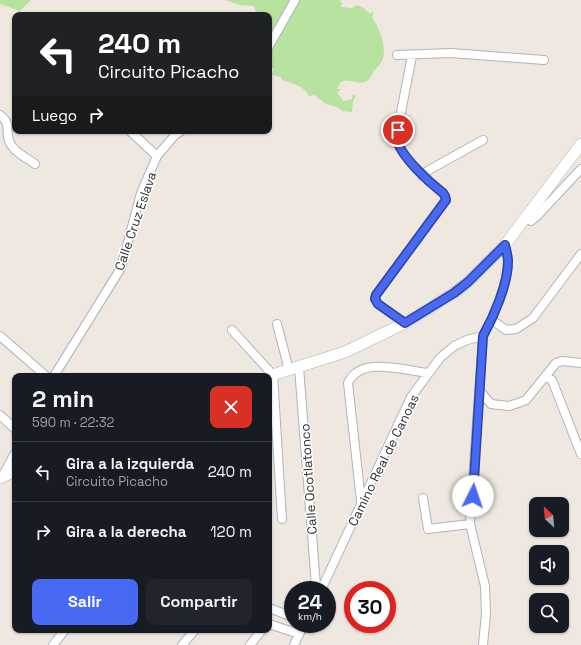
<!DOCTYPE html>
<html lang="es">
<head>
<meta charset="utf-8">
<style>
	body { margin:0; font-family:"Space Grotesk",sans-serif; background:#20242c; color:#f1f3f6; height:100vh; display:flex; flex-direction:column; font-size:15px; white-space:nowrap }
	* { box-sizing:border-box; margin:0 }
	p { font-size:13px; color:#9ea1a6 }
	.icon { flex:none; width:22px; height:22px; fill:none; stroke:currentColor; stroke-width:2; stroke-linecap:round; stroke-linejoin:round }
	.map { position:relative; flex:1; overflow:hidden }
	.details { position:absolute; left:12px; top:373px; width:260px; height:260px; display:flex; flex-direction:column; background:#171b24; border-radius:8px; box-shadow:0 1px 3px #0004 }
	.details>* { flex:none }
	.banner { position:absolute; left:12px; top:12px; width:260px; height:122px; border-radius:8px; box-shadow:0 1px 3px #0004; background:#202124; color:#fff; overflow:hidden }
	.needle { width:26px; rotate:334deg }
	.controls { position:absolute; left:529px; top:497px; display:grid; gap:8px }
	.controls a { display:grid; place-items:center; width:40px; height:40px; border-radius:8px; background:#171b24; box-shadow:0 1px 3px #0004; font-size:20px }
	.speed { position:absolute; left:284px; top:581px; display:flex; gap:8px; font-size:20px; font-weight:700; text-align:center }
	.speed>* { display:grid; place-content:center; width:52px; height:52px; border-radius:50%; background:#171b24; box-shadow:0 1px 3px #0004; line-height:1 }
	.speed small { font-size:10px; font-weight:400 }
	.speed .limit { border:6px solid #d22; background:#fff; color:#111 }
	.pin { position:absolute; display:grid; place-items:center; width:34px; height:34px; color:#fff; margin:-17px; border:2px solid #fff; border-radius:50%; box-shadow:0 1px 4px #0007 }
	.me { position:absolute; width:44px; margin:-22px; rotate:4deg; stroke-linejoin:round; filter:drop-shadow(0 0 3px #0008) }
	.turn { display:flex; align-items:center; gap:14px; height:84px; padding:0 20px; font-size:18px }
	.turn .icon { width:52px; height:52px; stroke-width:2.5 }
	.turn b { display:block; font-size:28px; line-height:34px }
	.then { display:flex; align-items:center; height:38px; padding:0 20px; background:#0003; gap:8px; font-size:15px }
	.round { display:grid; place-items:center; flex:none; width:42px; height:42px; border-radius:8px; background:#20242c }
	.head { display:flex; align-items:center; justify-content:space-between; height:68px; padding:0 20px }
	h1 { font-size:24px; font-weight:700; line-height:30px }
	.cta { display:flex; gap:8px; margin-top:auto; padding:8px 20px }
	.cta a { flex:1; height:46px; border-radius:8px; background:#4769f4; color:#fff; font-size:16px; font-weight:700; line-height:46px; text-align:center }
	.cta a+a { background:#20242c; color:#f1f3f6 }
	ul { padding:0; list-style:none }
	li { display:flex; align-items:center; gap:12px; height:60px; padding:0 20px; border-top:1px solid #363941 }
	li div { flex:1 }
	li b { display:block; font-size:15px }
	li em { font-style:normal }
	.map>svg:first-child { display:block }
	.green { fill:#b7e29f }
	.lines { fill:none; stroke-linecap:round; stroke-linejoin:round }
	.minor-casing { stroke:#b1b3bd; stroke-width:10 }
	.secondary-casing { stroke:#b1b3bd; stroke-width:12 }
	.minor { stroke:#fff; stroke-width:8 }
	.secondary { stroke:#fff; stroke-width:11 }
	.route-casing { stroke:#2e449f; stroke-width:10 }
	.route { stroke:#4769f4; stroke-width:7 }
	.labels { text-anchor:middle; stroke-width:3; stroke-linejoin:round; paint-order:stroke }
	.street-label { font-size:13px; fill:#2d2d2d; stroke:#fff }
</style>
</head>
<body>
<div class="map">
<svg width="581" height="645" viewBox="0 0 581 645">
	<rect width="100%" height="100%" fill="#eee8e0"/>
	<path class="green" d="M0,0H31L19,12L17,10L0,4Z
		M225,0H340L342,4L341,7L352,8L357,5L364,8L370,14L374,11L372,17C379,28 388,48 382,61C380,64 377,68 374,71C372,75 369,81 364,82C356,85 349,78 341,82L337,89H342L337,92L343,101L352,99L353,94L356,96L353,101L352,112L343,111L337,107L326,104L314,95L309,96C305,86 291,83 282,80L281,77L272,75L274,69L269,67V15H257L254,6L240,5Z"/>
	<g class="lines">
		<defs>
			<path id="minor" d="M269,46L295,0
				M397,55L451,53L544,60
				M0,115C13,125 4,132 10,143C14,152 27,158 35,164
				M130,131L157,156
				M422,176L429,170L483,140
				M525,218L531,221L537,216L581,169
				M492,320L506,330L516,329L533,318L581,254
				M405,323L378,304L375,299L376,295L446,200L445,196L443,193C426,179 403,159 396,138L412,56
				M277,324L289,370
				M232,330L273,375L282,519
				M0,336L46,376
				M299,367L316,586L320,590
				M54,376L121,268L141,193L157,156L175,135L181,131
				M546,377L552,380L581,454
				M480,391L491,404L509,406L518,403L526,400L556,363L562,361L581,363
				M0,415L15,429
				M2,477L15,453
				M423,498L428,529L470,524
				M361,501L348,383C361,355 405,371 429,373
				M321,590L411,397L440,358L454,346L467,340L483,336
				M269,608L293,617
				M269,624L299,634
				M53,645L65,630
				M182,645L195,630
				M250,645L262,630
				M294,645L304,624
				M483,645L486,614L485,586L470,524L483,336C494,316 508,284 508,261C508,256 506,250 505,245"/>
			<path id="secondary" d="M269,376L345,352L405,323L454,293L468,282L505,245L581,144
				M0,478L15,471"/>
		</defs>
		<use href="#minor" class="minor-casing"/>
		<use href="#secondary" class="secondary-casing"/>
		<use href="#minor" class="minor"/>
		<use href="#secondary" class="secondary"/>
	</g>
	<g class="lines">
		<defs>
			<path id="route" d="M398,130C398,133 396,136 397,139C399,155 430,183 443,193L445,196L446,200L376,295L375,299L378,304L405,323L454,293L468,282L505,245C506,250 508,256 508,261C508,284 494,316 483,336L473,496"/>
		</defs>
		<use href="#route" class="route-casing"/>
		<use href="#route" class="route"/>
	</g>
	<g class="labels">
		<g class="street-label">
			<text transform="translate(135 221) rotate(-71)" y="5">Calle Cruz Eslava</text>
			<text transform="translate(383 460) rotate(-64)" y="5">Camino Real de Canoas</text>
			<text transform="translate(308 479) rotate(-94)" y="5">Calle Ocotlatonco</text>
		</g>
	</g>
</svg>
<div class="controls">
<a><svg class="needle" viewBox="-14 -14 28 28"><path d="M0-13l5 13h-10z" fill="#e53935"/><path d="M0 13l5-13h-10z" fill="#9ea1a6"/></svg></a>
<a><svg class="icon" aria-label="sound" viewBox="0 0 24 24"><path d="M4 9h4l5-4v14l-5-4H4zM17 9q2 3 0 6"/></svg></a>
<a><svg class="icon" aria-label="search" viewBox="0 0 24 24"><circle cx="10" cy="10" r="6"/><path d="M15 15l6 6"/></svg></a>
</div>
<div class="speed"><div>24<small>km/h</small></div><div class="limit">30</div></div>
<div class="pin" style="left:398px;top:130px;background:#d93025"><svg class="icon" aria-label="arrive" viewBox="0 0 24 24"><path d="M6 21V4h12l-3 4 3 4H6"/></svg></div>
<svg class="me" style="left:473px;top:496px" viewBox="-20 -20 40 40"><circle r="19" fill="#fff"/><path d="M0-13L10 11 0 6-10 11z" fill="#4769f4"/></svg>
<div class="banner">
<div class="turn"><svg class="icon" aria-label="left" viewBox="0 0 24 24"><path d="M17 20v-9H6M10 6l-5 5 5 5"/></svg><div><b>240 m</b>Circuito Picacho</div></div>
<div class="then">Luego<svg class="icon" aria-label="right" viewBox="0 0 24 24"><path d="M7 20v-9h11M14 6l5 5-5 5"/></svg></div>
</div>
<section class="details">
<div class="head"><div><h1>2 min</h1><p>590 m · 22:32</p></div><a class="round" style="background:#d93025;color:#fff"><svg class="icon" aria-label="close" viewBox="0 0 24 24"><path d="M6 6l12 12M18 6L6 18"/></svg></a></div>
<ul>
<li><svg class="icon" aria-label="left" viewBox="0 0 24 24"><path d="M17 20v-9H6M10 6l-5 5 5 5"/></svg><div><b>Gira a la izquierda</b><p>Circuito Picacho</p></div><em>240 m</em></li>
<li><svg class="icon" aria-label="right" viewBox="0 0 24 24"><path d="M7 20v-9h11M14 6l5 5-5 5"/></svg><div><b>Gira a la derecha</b></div><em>120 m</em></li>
</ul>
<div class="cta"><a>Salir</a><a>Compartir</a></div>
</section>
</div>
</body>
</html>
